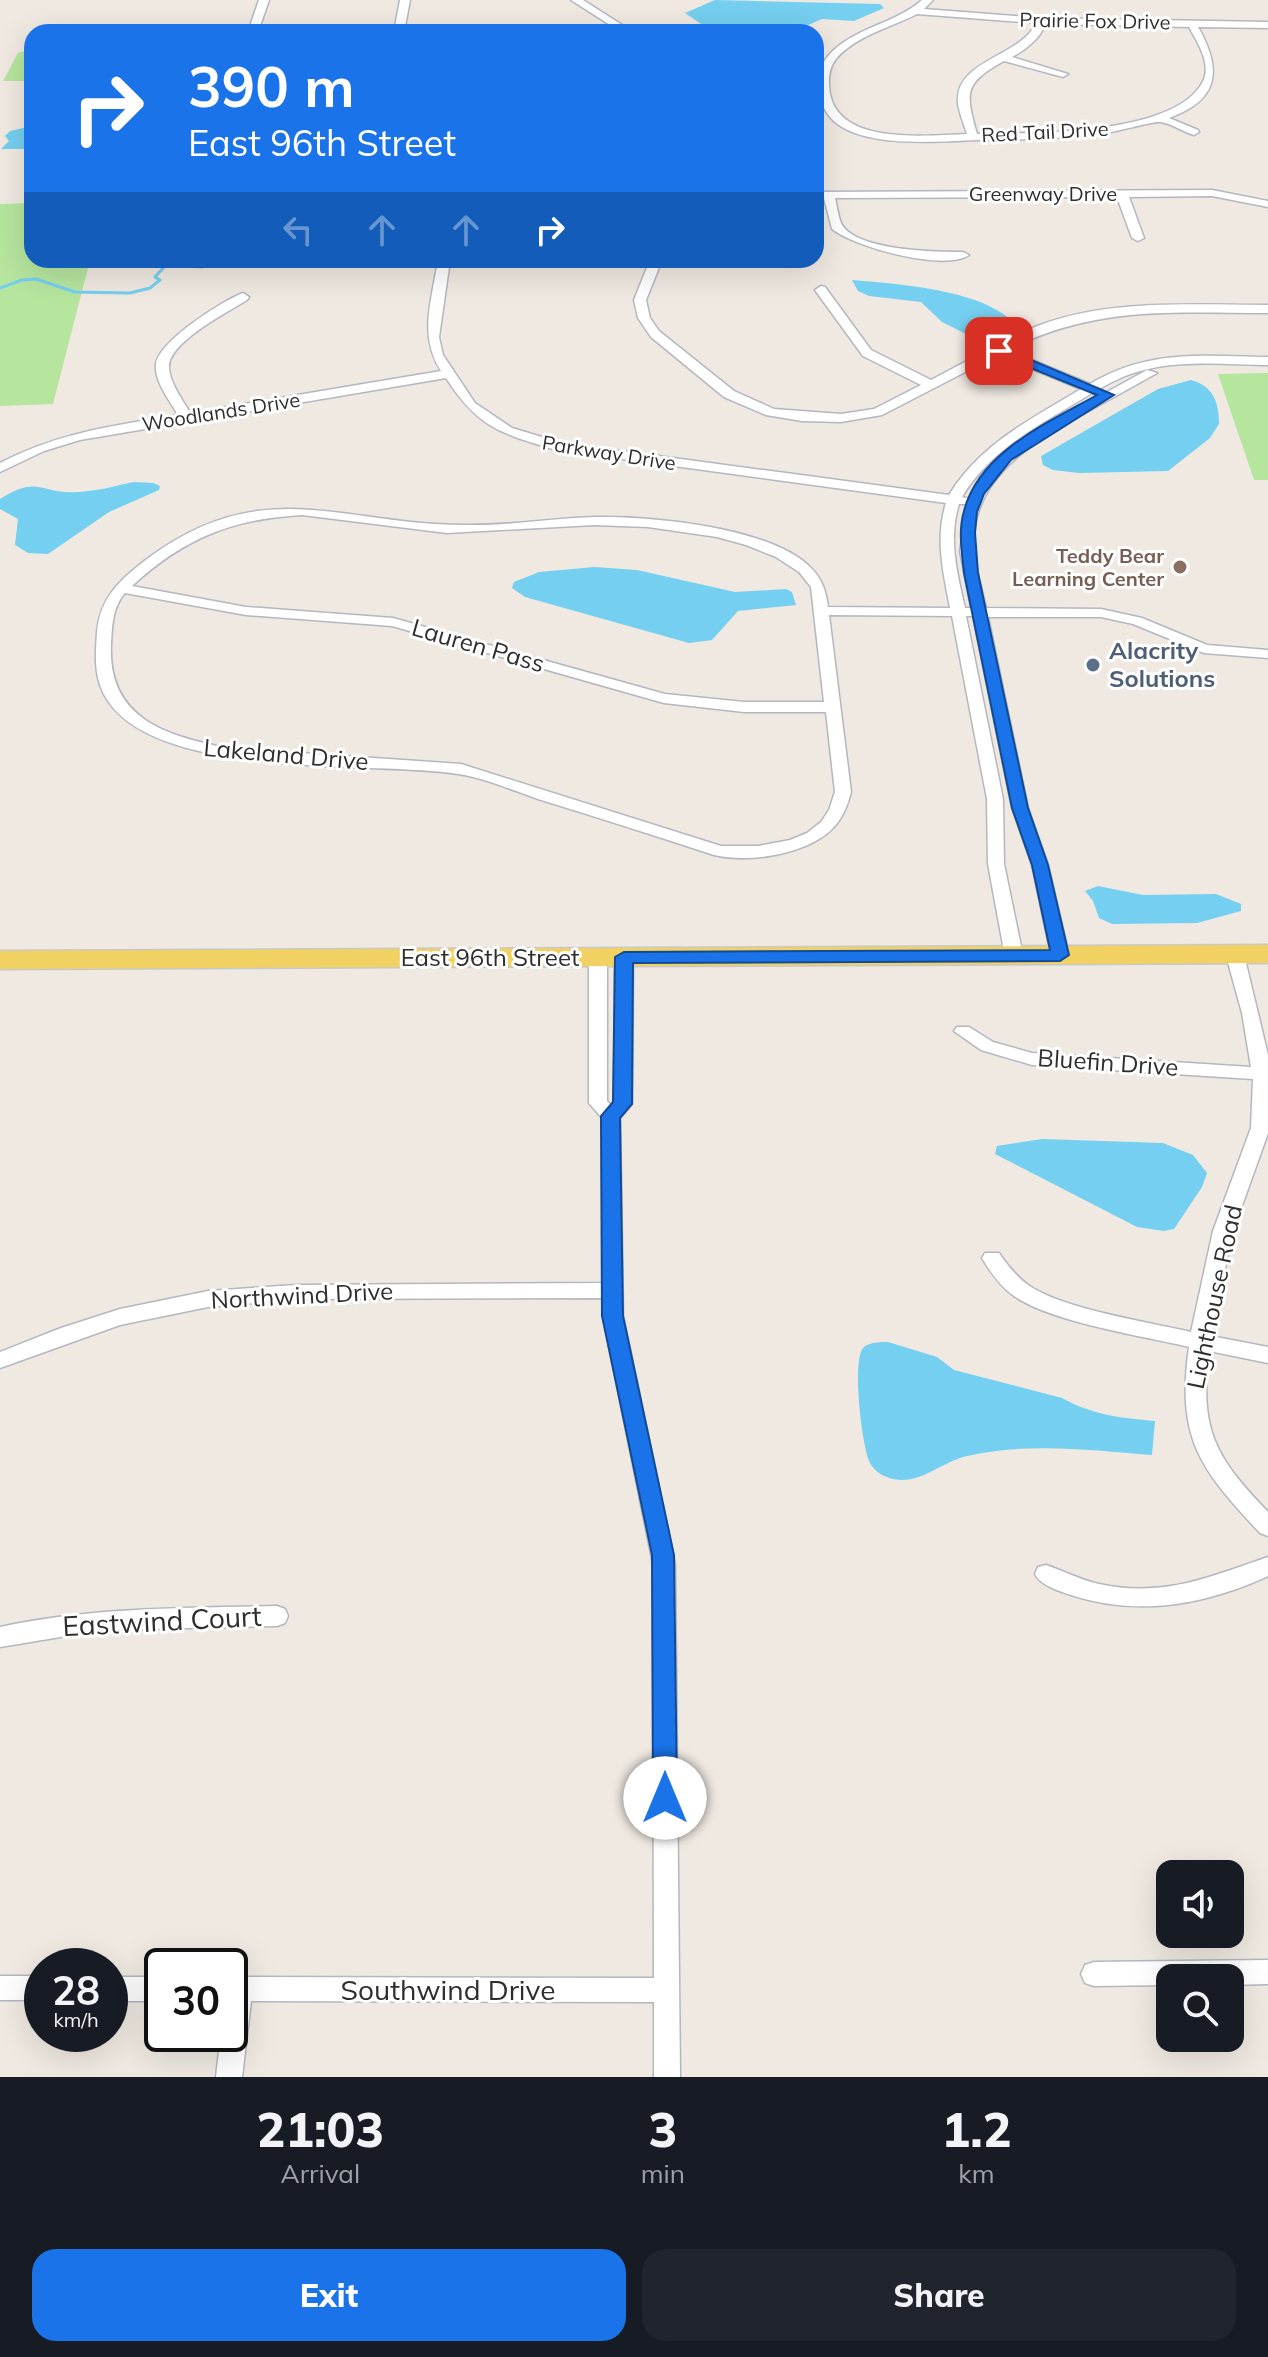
<!DOCTYPE html>
<html lang="en">
<head>
<meta charset="utf-8">
<style>
	body { margin:0; font-family:Mulish,sans-serif; background:#20242c; color:#f1f3f6; height:100vh; display:flex; flex-direction:column; font-size:30px; white-space:nowrap }
	* { box-sizing:border-box; margin:0 }
	p { font-size:26px; color:#9ea1a6 }
	.icon { flex:none; width:44px; height:44px; fill:none; stroke:currentColor; stroke-width:2; stroke-linecap:round; stroke-linejoin:round }
	.map { position:relative; height:2077px; overflow:hidden }
	.drawer { display:flex; flex-direction:column; background:#171b24; flex:1 }
	.drawer>* { flex:none }
	.top-card { position:absolute; left:24px; top:24px; width:800px; height:244px; border-radius:24px; box-shadow:0 8px 32px #0002; background:#1a73e8; color:#fff; overflow:hidden }
	.fabs { position:absolute; left:1156px; top:1860px; display:grid; gap:16px }
	.fabs a { display:grid; place-items:center; width:88px; height:88px; border-radius:16px; background:#171b24; box-shadow:0 8px 32px #0002; font-size:40px }
	.speed { position:absolute; left:24px; top:1948px; display:flex; gap:16px; font-size:40px; font-weight:700; text-align:center }
	.speed>* { display:grid; place-content:center; width:104px; height:104px; border-radius:50%; background:#171b24; box-shadow:0 8px 32px #0002; line-height:1 }
	.speed small { font-size:20px; font-weight:400 }
	.speed .limit { border:4px solid #111; border-radius:12px; background:#fff; color:#111 }
	.pin { position:absolute; display:grid; place-items:center; width:68px; height:68px; color:#fff; margin:-34px; border-radius:16px; box-shadow:0 4px 12px #0006 }
	.me { position:absolute; width:88px; margin:-44px; rotate:0deg; stroke-linejoin:round; filter:drop-shadow(0 0 6px #0008) }
	.turn { display:flex; align-items:center; gap:28px; height:168px; padding:0 32px; font-size:36px }
	.turn .icon { width:104px; height:104px; stroke-width:2.5 }
	.turn b { display:block; font-size:56px; line-height:68px }
	.lanes { display:flex; align-items:center; height:76px; padding:0 32px; background:#0003; justify-content:center; gap:40px; direction:ltr }
	.lanes .off { opacity:.35 }
	.eta { display:flex; justify-content:space-evenly; align-items:center; height:136px; text-align:center }
	.eta b { font-size:48px; font-weight:800; line-height:56px }
	.action { display:flex; gap:16px; margin-top:auto; padding:16px 32px }
	.action a { flex:1; height:92px; border-radius:24px; background:#1a73e8; color:#fff; font-size:32px; font-weight:800; line-height:92px; text-align:center }
	.action a+a { background:#20242c; color:#f1f3f6 }
	.map>svg:first-child { display:block }
	.green { fill:#b6e59e }
	.water { fill:#75cff0 }
	.lines { fill:none; stroke-linecap:round; stroke-linejoin:round }
	.stream { stroke:#75cff0; stroke-width:3 }
	.street-casing { stroke:#b4b7c1; stroke-width:3 }
	.primary-casing { stroke:#c9c9c9; stroke-width:3 }
	.street { fill:#fff; fill-rule:evenodd }
	.primary { fill:#f2d163; fill-rule:evenodd }
	.route { fill:#1a73e8; stroke:#114b97; stroke-width:2 }
	.education-dot { fill:#8d6e63; stroke:#fff; stroke-width:3 }
	.service-dot { fill:#5c6f8a; stroke:#fff; stroke-width:3 }
	.labels { text-anchor:middle; stroke-width:6; stroke-linejoin:round; paint-order:stroke }
	.far-street-label { font-size:20px; fill:#2e2e2e; stroke:#fff }
	.far-education-label { font-size:20px; font-weight:bold; fill:#785e54; stroke:#fff; text-anchor:end }
	.street-label { font-size:24px; fill:#2e2e2e; stroke:#fff }
	.service-label { font-size:24px; font-weight:bold; fill:#4e5e75; stroke:#fff; text-anchor:start }
	.near-street-label { font-size:28px; fill:#2e2e2e; stroke:#fff }
</style>
</head>
<body>
<div class="map">
<svg width="1268" height="2077" viewBox="0 0 1268 2077">
	<rect width="100%" height="100%" fill="#efe9e1"/>
	<path class="green" d="M32,49V81H3L18,53Z
		M32,203V260H90L53,404L0,406V204Z
		M1268,373V480H1254L1218,374Z"/>
	<path class="water" d="M715,0L880,4L884,8L854,21L822,19L792,32L734,29L713,32L685,13Z
		M32,126V149H1L9,141L5,136L10,131Z
		M852,280C897,284 975,289 1010,319L1008,327L987,337L970,336L942,322L921,302L869,296L858,291Z
		M1191,380C1213,386 1219,402 1219,424L1210,438L1168,471L1079,473L1053,470L1043,465L1041,456L1158,389Z
		M134,482L153,483L160,486L159,490L109,512L48,554L28,553L15,545L18,519L0,509V499C40,474 40,495 78,492C97,491 115,486 134,482Z
		M595,567L637,570L735,592L786,589L792,592L796,605L738,611L712,640L689,643L525,597L512,588L514,582L539,572Z
		M1098,886L1143,895L1216,894L1241,904V911L1197,923L1112,924L1099,918L1093,901L1085,891Z
		M1042,1139L1163,1143L1193,1155L1207,1173L1202,1187L1174,1229L1164,1231L1137,1227L995,1154L997,1146Z
		M888,1342L937,1357L954,1370L1062,1398C1092,1415 1122,1418 1155,1421L1152,1455C1091,1450 1028,1442 967,1456C940,1462 916,1489 887,1477C880,1475 872,1468 869,1461C862,1444 851,1358 864,1347C871,1342 880,1342 888,1342Z"/>
	<g class="lines">
		<path class="stream" d="M234,260H243
			M0,288L22,280L36,279L75,292L130,293L150,288L160,280L155,277L166,265L202,267L229,260"/>
		<defs>
			<path id="street" d="M259,0H269L258,32H248Z
				M400,0H410L404,32H394Z
				M571,0H583L633,32H621Z
				M922,0H933L924,9L1042,18L1268,22V28L1198,27C1222,69 1220,100 1169,118L1198,130L1199,132L1194,135C1183,132 1171,123 1160,122C1153,121 1112,133 1100,134C1060,139 1019,140 978,140C939,141 836,153 822,102C818,86 817,69 828,56C852,28 895,24 922,0ZM917,14L1036,23C1021,57 954,60 958,103C959,113 964,124 967,134C928,135 840,146 830,94C828,82 828,69 836,59C855,36 892,27 917,14ZM1046,24L1189,27C1196,40 1211,62 1204,79C1180,136 1031,133 977,134C965,92 964,83 1004,61L1063,77L1068,74L1012,57C1027,49 1038,40 1046,24Z
				M1212,190L1268,201V207L1212,196L1129,197L1144,238L1138,241L1132,238L1117,197L835,198C837,206 838,216 841,223C854,251 937,252 963,252L969,255C944,272 855,247 832,229L824,198H816V192Z
				M438,260H450L439,337L443,355L475,403L512,428L562,443L949,495C980,444 1031,419 1081,389L998,355L882,415L841,422L802,421L766,415L724,397L651,337L638,318L634,300L650,260H662L646,300L650,318L659,331L734,391L774,409L841,414L874,409L921,385L863,356L815,290L821,286L825,287L871,350L931,380C964,363 996,344 1030,329C1103,298 1190,305 1268,305V313C1173,313 1095,305 1008,350L1090,384C1148,349 1203,356 1268,357V365C1208,364 1154,356 1101,388V394L1092,393C1044,423 992,447 962,497L970,499C979,477 1020,426 1047,429V435C1005,462 969,498 974,552C976,570 982,590 986,608L1101,609L1142,618L1207,645L1268,650V658L1204,653L1133,624L1101,617H988L1028,808L1048,865L1069,955L1066,959L1060,961L1051,955L1032,865L1012,808L973,616H966L1003,799L1004,864L1023,956L1014,962L1005,956L988,864L987,799L952,616L829,615L851,792C847,807 842,820 830,831C803,855 749,863 714,855C656,836 597,817 538,799C512,790 485,778 458,774C372,760 134,783 100,685C94,667 96,650 97,632C100,597 121,579 147,559C263,472 341,525 465,525C509,526 552,518 595,517C651,516 768,527 809,566C822,578 826,591 828,607L950,608C943,571 935,539 946,503L556,450C501,433 479,429 446,378L80,440L44,451L0,472V463C60,432 113,426 178,415C170,401 154,381 156,364C159,341 222,301 243,293L249,297L247,300C228,312 167,343 169,368C170,384 183,400 190,413L441,371C418,335 432,300 438,260ZM959,504H968L960,551L971,608H965C957,572 948,540 959,504ZM302,515L447,533L594,525L648,527L717,537L746,545L776,557L799,572L811,587L824,702H744L665,694L393,618L246,607L132,586C184,538 232,519 302,515ZM125,593L246,615L392,626L664,703L744,712H826L835,792L829,810L821,822L807,833L790,840L758,846H721L461,764L227,748C167,736 108,719 111,646C112,627 112,608 125,593Z
				M1147,370L1157,373L1069,422L1058,419Z
				M1235,949L1244,955L1268,1055V1133L1233,1231L1211,1336L1268,1347V1363L1209,1351C1199,1430 1215,1457 1268,1512V1536L1260,1533C1200,1469 1176,1439 1189,1347C1142,1336 1051,1322 1014,1296C1000,1286 991,1273 982,1258L985,1253H999C1008,1266 1016,1276 1028,1285C1062,1309 1148,1322 1191,1332L1213,1231L1251,1128L1253,1079L1032,1065L981,1050L954,1031L957,1027H969L993,1042L1032,1053L1251,1067L1242,1013L1226,955Z
				M598,951L607,957V1101L611,1105L614,1102L615,957L624,951L633,957L632,1104L620,1118L623,1316L675,1564L680,2077H654V2002L251,2001L242,2077H216L221,2034H230V1977L654,1978L653,1564L603,1316V1298L296,1299L208,1307L120,1325L0,1368V1352L61,1328L120,1309L208,1291L296,1285L603,1283L602,1118L589,1103V957Z
				M1268,1557V1576C1205,1605 1138,1617 1071,1595C1059,1591 1040,1585 1035,1574L1038,1567L1046,1565C1064,1571 1080,1580 1099,1584C1163,1598 1209,1577 1268,1557Z
				M277,1606L285,1609L288,1616L285,1623L277,1626L103,1630L0,1647V1627C92,1607 184,1608 277,1606Z
				M1268,1960V1984L1230,1985V1978H1170V1985L1094,1986L1085,1983L1081,1974L1085,1965L1094,1962Z
				M0,1976H42V2000H0Z
				M110,1977H162V2001H110Z"/>
			<path id="primary" d="M1268,945V963L0,969V951Z"/>
		</defs>
		<use href="#street" class="street-casing"/>
		<use href="#primary" class="primary-casing"/>
		<use href="#street" class="street"/>
		<use href="#primary" class="primary"/>
	</g>
	<path class="route" d="M994,348H1003L1114,395L1011,460L984,494L977,512L975,533L978,573L1028,808L1048,865L1069,955L1060,961L633,963L632,1104L620,1118L623,1316L674,1555L677,1798L674,1806L665,1809L657,1806L653,1798L652,1555L602,1316L601,1116L613,1102L615,957L624,952L1050,950L1032,865L1012,808L964,573C962,553 958,531 964,511C979,452 1049,422 1097,395L994,353Z"/>
	<circle class="education-dot" cx="1180" cy="567" r="8"/>
	<circle class="service-dot" cx="1093" cy="665" r="8"/>
	<g class="labels">
		<g class="far-street-label">
			<text transform="translate(1095 21) rotate(1)" y="7">Prairie Fox Drive</text>
			<text transform="translate(1045 132) rotate(-3)" y="7">Red Tail Drive</text>
			<text x="1043" y="201">Greenway Drive</text>
			<text transform="translate(221 412) rotate(-9)" y="7">Woodlands Drive</text>
			<text transform="translate(609 453) rotate(9)" y="7">Parkway Drive</text>
		</g>
		<g class="far-education-label">
			<text x="1164" y="563">Teddy Bear<tspan x="1164" dy="23">Learning Center</tspan></text>
		</g>
		<g class="street-label">
			<text transform="translate(478 646) rotate(16)" y="8">Lauren Pass</text>
			<text transform="translate(286 755) rotate(5)" y="8">Lakeland Drive</text>
			<text x="490" y="966">East 96th Street</text>
			<text transform="translate(1108 1063) rotate(4)" y="8">Bluefin Drive</text>
			<text transform="translate(302 1296) rotate(-3)" y="8">Northwind Drive</text>
			<text transform="translate(1215 1297) rotate(-78)" y="8">Lighthouse Road</text>
		</g>
		<g class="service-label">
			<text x="1109" y="659">Alacrity<tspan x="1109" dy="28">Solutions</tspan></text>
		</g>
		<g class="near-street-label">
			<text transform="translate(162 1621) rotate(-3)" y="10">Eastwind Court</text>
			<text x="448" y="2000">Southwind Drive</text>
		</g>
	</g>
</svg>
<div class="fabs">
<a><svg class="icon" aria-label="sound" viewBox="0 0 24 24"><path d="M4 9h4l5-4v14l-5-4H4zM17 9q2 3 0 6"/></svg></a>
<a><svg class="icon" aria-label="search" viewBox="0 0 24 24"><circle cx="10" cy="10" r="6"/><path d="M15 15l6 6"/></svg></a>
</div>
<div class="speed"><div>28<small>km/h</small></div><div class="limit">30</div></div>
<div class="pin" style="left:999px;top:351px;background:#d93025"><svg class="icon" aria-label="arrive" viewBox="0 0 24 24"><path d="M6 21V4h12l-3 4 3 4H6"/></svg></div>
<svg class="me" style="left:665px;top:1798px" viewBox="-20 -20 40 40"><circle r="19" fill="#fff"/><path d="M0-13L10 11 0 6-10 11z" fill="#1a73e8"/></svg>
<div class="top-card">
<div class="turn"><svg class="icon" aria-label="right" viewBox="0 0 24 24"><path d="M7 20v-9h11M14 6l5 5-5 5"/></svg><div><b>390 m</b>East 96th Street</div></div>
<div class="lanes"><svg class="icon off" aria-label="left" viewBox="0 0 24 24"><path d="M17 20v-9H6M10 6l-5 5 5 5"/></svg><svg class="icon off" aria-label="ahead" viewBox="0 0 24 24"><path d="M12 20V5M6 11l6-6 6 6"/></svg><svg class="icon off" aria-label="ahead" viewBox="0 0 24 24"><path d="M12 20V5M6 11l6-6 6 6"/></svg><svg class="icon" aria-label="right" viewBox="0 0 24 24"><path d="M7 20v-9h11M14 6l5 5-5 5"/></svg></div>
</div>
</div>
<section class="drawer">
<div class="eta">
<div><b>21:03</b><p>Arrival</p></div>
<div><b>3</b><p>min</p></div>
<div><b>1.2</b><p>km</p></div>
</div>
<div class="action"><a>Exit</a><a>Share</a></div>
</section>
</body>
</html>
